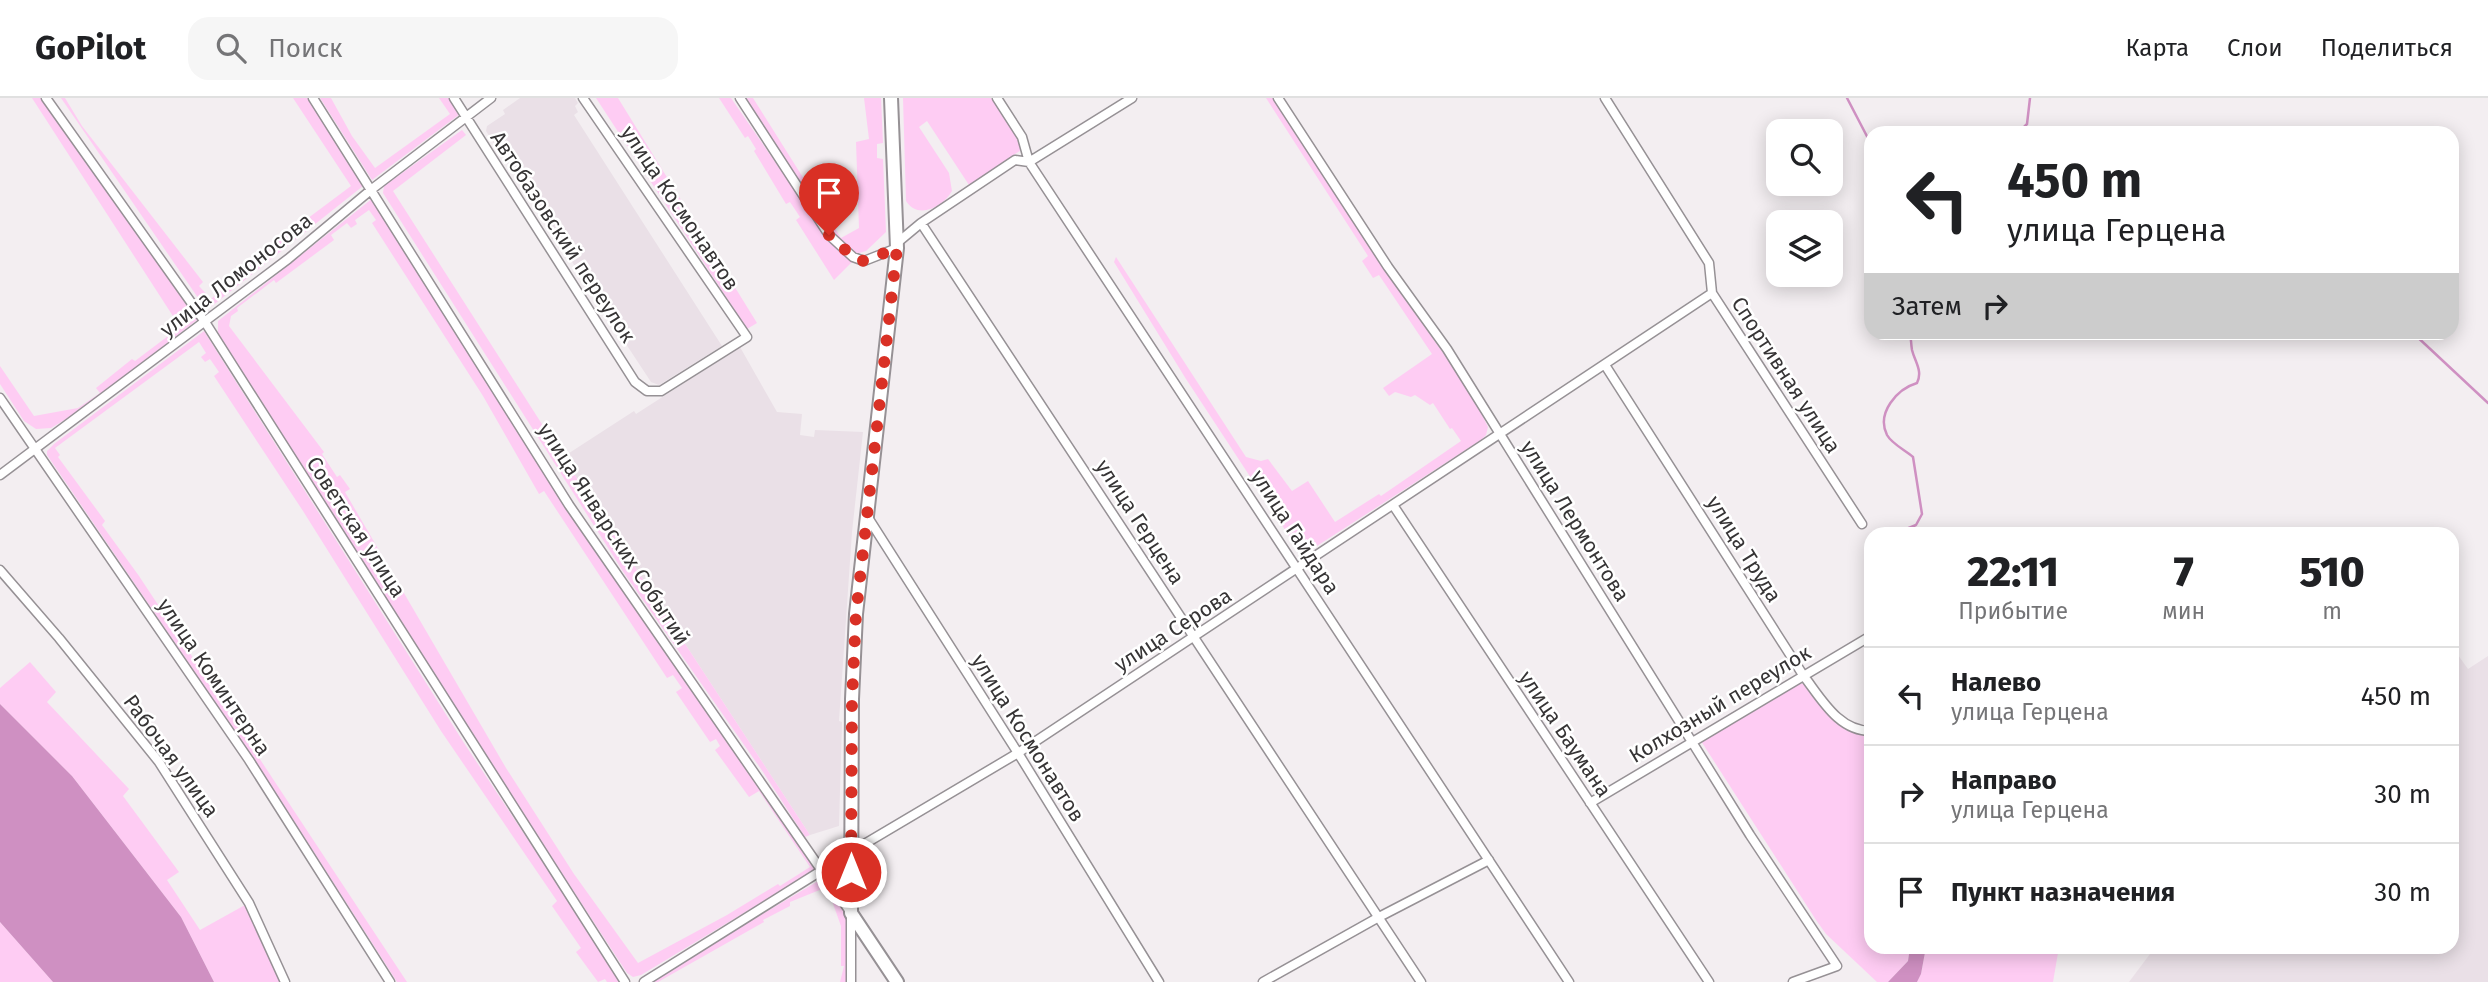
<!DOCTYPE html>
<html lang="ru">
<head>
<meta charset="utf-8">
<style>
	body { margin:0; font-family:"Fira Sans",sans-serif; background:#f6f6f6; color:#202124; height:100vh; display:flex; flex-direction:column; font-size:26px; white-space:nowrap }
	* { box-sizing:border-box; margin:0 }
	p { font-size:23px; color:#757577 }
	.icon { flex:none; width:38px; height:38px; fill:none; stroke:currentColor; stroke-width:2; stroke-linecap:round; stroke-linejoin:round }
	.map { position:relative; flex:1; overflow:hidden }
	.panel { position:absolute; left:1864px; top:429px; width:595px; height:427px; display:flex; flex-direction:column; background:#fff; border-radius:21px; box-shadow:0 4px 18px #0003 }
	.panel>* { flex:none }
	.hud { position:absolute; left:1864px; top:28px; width:595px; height:214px; border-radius:21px; box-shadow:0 4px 18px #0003; background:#fff; color:#202124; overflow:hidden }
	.controls { position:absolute; left:1766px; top:21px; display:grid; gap:14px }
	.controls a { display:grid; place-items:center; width:77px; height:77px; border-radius:14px; background:#fff; box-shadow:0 4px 18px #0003; font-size:35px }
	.pin { position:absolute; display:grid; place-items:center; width:60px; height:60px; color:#fff; margin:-72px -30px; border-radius:50% 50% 50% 0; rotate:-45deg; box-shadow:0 0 7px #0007 }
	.pin .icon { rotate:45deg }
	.me { position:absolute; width:77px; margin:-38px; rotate:0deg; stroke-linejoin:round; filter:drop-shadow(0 0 5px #0008) }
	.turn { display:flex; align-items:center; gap:24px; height:147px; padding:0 28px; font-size:32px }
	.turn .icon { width:91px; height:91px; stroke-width:2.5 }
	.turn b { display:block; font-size:49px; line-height:60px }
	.then { display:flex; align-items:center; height:66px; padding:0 28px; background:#0003; gap:14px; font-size:26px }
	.eta { display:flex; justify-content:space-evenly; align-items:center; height:119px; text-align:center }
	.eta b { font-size:42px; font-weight:800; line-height:49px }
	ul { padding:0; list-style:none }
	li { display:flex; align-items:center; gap:21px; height:98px; padding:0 28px; border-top:2px solid #e0e0e0 }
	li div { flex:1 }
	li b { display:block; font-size:26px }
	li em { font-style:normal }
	header { display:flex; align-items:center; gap:42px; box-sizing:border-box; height:98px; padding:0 35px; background:#fff; border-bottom:2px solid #e0e0e0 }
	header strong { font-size:33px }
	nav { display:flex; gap:38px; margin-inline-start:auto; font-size:24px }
	.search { width:490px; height:63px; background:#f6f6f6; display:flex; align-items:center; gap:18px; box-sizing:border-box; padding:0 24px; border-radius:21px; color:#757577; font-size:26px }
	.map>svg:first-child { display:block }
	.built { fill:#eae0e7 }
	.green { fill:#feccf3; fill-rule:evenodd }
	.water { fill:#cf90c2 }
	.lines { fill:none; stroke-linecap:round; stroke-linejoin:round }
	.stream { stroke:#cf90c2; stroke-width:2.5 }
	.street-casing { stroke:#969195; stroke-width:11 }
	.secondary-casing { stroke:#969195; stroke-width:16 }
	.street { stroke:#fff; stroke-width:8 }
	.secondary { stroke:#fff; stroke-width:12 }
	.route { stroke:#d93025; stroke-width:12; stroke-dasharray:0 21.6 }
	.labels { text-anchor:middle; stroke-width:5; stroke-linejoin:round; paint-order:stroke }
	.street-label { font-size:21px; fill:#363435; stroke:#fff }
</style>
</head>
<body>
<header>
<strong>GoPilot</strong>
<div class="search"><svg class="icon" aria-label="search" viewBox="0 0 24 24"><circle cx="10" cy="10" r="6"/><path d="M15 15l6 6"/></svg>Поиск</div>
<nav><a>Карта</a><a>Слои</a><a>Поделиться</a></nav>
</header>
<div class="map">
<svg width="2488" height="884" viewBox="0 0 2488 884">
	<rect width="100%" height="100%" fill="#f3eef1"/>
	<path class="built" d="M520,0H575L578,5L575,8L578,14L574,17L722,248L659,287L651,284L486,33L487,28L505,16L503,12Z
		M740,249L777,314L802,316L800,337L814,339L815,332L863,334L852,434L839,623L842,624L839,728L810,737L563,359L634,313L636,316Z
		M2458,557L2468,571L2488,558V884H2129L2153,852L2151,849H2452V561Z"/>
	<path class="green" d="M32,0H47L197,222L78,314L51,330L36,331L24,323L0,286V268L34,318L78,310L100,295L96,290L132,261L135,263L180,229Z
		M61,0H65L82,28L203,184L199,188L211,201L272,147L351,88L293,0H308L363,88L212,208L205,210Z
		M320,0H331L352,38L375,70L450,16L439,0H449L460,16L372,82Z
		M596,0H618L757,225L747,231Z
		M719,0H731L829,142L852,164L834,182L796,122L800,119L790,104L786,106L754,53L756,51L748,38L745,40Z
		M742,0H753L841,140L859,130L856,44L869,41L864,0H881L883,45L877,46V60L883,61L886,134L866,153L856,156L836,142Z
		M903,0H991L1024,50L969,87L927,23L919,29L949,75L952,93C943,109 918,122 906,103Z
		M1266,0H1273L1390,180L1470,293L1488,329L1486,337L1481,342L1306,455L1297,450L1186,281L1114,164L1116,159L1246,359L1261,363L1268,361L1292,393L1308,383L1335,424L1379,396L1381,398L1461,343L1452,330L1450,331L1433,305L1430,307L1415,297L1411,299L1395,294L1389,298L1383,290L1432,256L1379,177L1373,180L1362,163L1368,158Z
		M462,32L466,37L393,93L563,359L810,737L805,739L763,674L624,475L383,95L384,88Z
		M373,100L567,409L816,769L815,772L641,877L633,879L627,875L493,670L218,235V223ZM369,112L376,122L372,125L483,298L539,396L544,393L667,580L673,577L682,590L676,594L710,644L716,641L720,648L715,652L749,699L759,693L810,769L780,788L778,786L727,817L638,865L574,776L506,670L345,394L350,391L340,377L337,379L322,356L324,354L229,228L231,218L238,213L237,210L274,182L276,185L334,142L331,137L347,125L351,130L357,126L355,122Z
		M204,233L464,645L622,884H607L605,881L598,884L576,854L581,850L552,808L557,803L441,633L303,413L214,278L219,274L210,261L205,264L201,259L206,255L199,244L55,350L60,357L58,359L105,423L102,427L139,478L407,884H397L258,667L47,357V353L54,346Z
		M30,564L56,594L47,604L129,691L123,698L179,774L167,782L200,832L245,807L282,884H214L181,819L72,678L0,606V590Z
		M1799,585L1807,587C1828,614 1834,632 1871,637V750L1868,764L1871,778V849H1910L1908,863L1888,884H1877L1826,836L1816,822L1701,643Z
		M825,779C831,788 839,797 843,807C854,829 847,860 846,884H840L844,868H841V828L827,789L790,804V808L763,822L764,824L658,884H647Z
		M0,824L53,884H0Z
		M1926,849H2059L2053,884H1917L1921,876Z"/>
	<path class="water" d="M0,606L72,678L181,819L214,884H53L0,824Z
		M1910,849H1926L1921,876L1917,884H1888L1908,863Z"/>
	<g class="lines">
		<path class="stream" d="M1847,0L1871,46
			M2022,35V31L2027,26L2030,0
			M2412,234L2488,305
			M1894,436L1916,427L1922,416L1913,359C1905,352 1892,346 1887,337C1876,315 1897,291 1917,285C1923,273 1915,264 1912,252C1911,246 1911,240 1910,234"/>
		<defs>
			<path id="street" d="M46,0L205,224L625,884
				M313,0L569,407L851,815V884
				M454,0L635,284L647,293H661L747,239L583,0
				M740,0L829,137L853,159L864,163L897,150
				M997,0L1022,39L1029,64L1569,884
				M1278,0L1388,169L1447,251L1750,737L1837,868L1793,884
				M1605,0L1709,165L1712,195L1862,426
				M921,125L1421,884
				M897,145L921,125L1015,62L1029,64L1132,0
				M1605,267L1803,577C1821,600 1838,633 1871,633
				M0,300L249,662L390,884
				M0,377L288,161L372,91L491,0
				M1393,407L1709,884
				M867,418L1018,655L1159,884
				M0,472L59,540L159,664L249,805L285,884
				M1590,705L1869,539
				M644,884L851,754L1018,655L1712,195
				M1263,884L1379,819L1489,762"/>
			<path id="secondary" d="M891,0L897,150L856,516L852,601L851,815L897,884"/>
		</defs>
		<use href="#street" class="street-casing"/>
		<use href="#secondary" class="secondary-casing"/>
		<use href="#street" class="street"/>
		<use href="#secondary" class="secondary"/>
	</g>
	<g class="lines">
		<path class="route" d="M829,137L853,159L864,163L897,150L856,516L852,601L851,774"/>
	</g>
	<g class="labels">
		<g class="street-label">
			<text transform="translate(680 110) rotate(56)" y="7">улица Космонавтов</text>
			<text transform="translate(563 139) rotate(57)" y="7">Автобазовский переулок</text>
			<text transform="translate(236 177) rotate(-38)" y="7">улица Ломоносова</text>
			<text transform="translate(1786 277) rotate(57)" y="7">Спортивная улица</text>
			<text transform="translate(1575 423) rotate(58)" y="7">улица Лермонтова</text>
			<text transform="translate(1140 424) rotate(57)" y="7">улица Герцена</text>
			<text transform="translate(356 429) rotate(57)" y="7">Советская улица</text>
			<text transform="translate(1295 434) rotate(57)" y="7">улица Гайдара</text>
			<text transform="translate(614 436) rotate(57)" y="7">улица Январских Событий</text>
			<text transform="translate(1744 451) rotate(58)" y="7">улица Труда</text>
			<text transform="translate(1173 532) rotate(-33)" y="7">улица Серова</text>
			<text transform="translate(214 579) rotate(56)" y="7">улица Коминтерна</text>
			<text transform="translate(1720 606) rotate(-31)" y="7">Колхозный переулок</text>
			<text transform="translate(1565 636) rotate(56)" y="7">улица Баумана</text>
			<text transform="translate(1028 640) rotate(58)" y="7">улица Космонавтов</text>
			<text transform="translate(171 658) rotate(54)" y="7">Рабочая улица</text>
		</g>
	</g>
</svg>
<div class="controls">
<a><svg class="icon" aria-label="search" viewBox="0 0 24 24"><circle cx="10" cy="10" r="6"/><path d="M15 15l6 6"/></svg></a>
<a><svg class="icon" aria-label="layers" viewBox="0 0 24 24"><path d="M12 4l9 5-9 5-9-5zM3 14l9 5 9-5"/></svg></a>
</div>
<div class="pin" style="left:829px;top:137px;background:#d93025"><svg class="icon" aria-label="arrive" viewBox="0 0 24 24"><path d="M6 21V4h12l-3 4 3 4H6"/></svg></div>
<svg class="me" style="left:851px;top:774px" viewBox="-20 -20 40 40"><circle r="17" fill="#d93025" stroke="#fff" stroke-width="3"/><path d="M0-11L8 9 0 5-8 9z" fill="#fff"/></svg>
<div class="hud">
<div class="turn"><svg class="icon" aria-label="left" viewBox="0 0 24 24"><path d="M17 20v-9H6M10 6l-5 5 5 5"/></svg><div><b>450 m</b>улица Герцена</div></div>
<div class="then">Затем<svg class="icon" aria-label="right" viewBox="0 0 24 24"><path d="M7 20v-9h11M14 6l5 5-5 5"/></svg></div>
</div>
<section class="panel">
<div class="eta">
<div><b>22:11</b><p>Прибытие</p></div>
<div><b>7</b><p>мин</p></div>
<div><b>510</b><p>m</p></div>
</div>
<ul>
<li><svg class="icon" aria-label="left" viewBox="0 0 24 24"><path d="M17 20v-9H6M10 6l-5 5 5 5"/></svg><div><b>Налево</b><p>улица Герцена</p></div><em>450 m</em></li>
<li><svg class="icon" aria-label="right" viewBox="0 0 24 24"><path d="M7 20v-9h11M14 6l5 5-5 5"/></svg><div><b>Направо</b><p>улица Герцена</p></div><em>30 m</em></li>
<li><svg class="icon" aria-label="arrive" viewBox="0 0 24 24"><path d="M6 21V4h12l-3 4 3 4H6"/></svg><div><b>Пункт назначения</b></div><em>30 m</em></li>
</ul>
</section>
</div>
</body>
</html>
